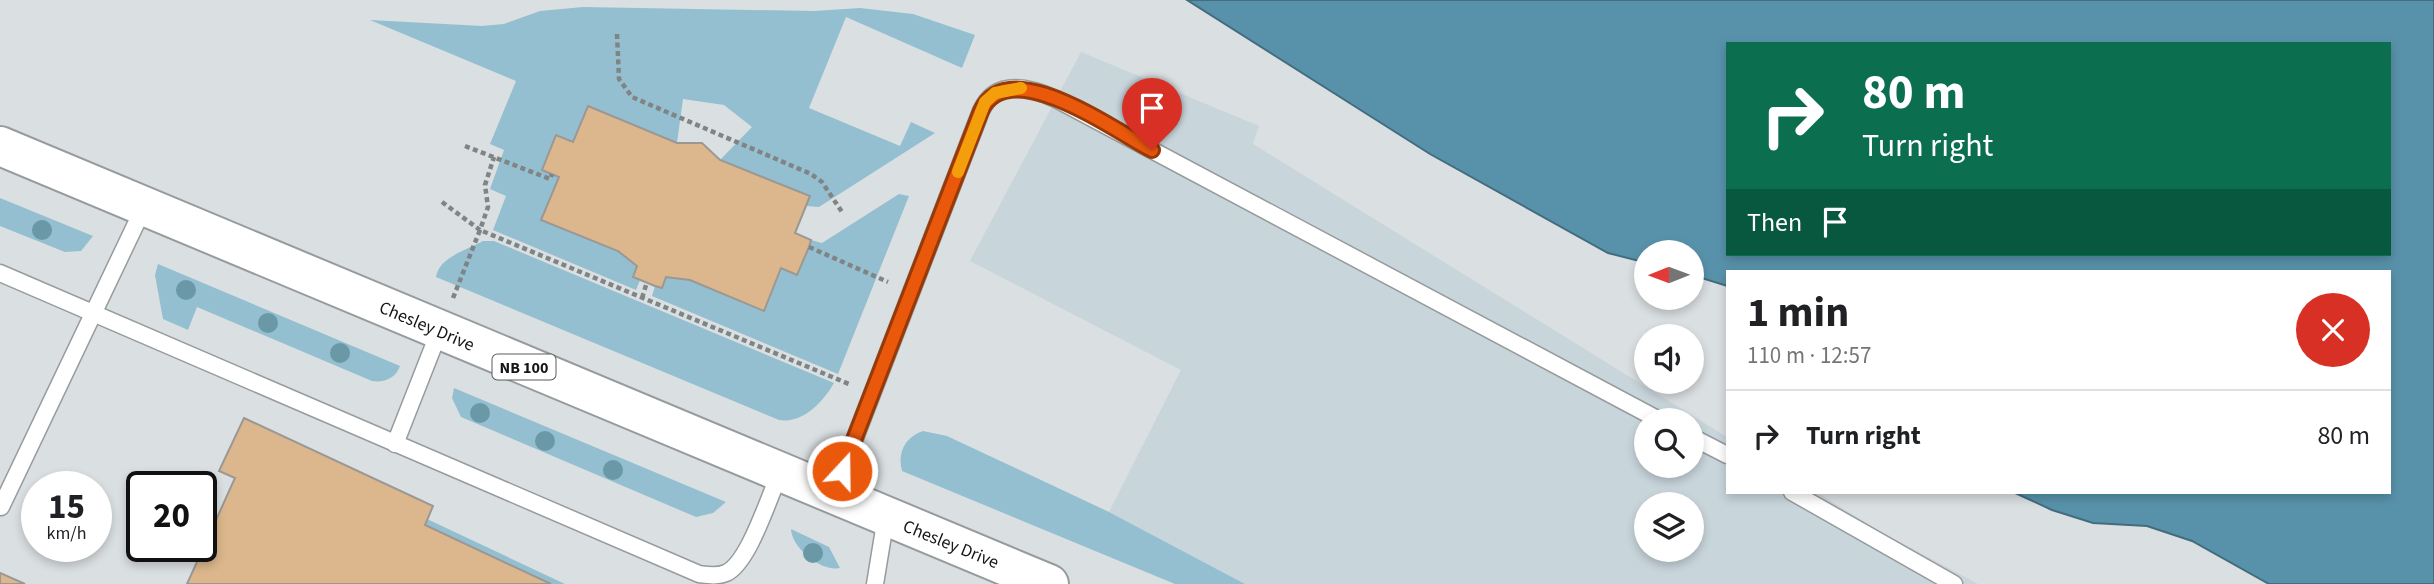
<!DOCTYPE html>
<html lang="en">
<head>
<meta charset="utf-8">
<style>
	body { margin:0; font-family:"Source Sans 3",sans-serif; background:#f2f2f2; color:#202124; height:100vh; display:flex; flex-direction:column; font-size:26px; white-space:nowrap }
	* { box-sizing:border-box; margin:0 }
	p { font-size:23px; color:#757577 }
	.icon { flex:none; width:38px; height:38px; fill:none; stroke:currentColor; stroke-width:2; stroke-linecap:round; stroke-linejoin:round }
	.map { position:relative; flex:1; overflow:hidden }
	.panel { position:absolute; left:1726px; top:270px; width:665px; height:224px; display:flex; flex-direction:column; background:#fff; border-radius:0px; box-shadow:0 4px 10px #0003 }
	.panel>* { flex:none }
	.top-card { position:absolute; left:1726px; top:42px; width:665px; height:214px; border-radius:0px; box-shadow:0 4px 10px #0003; background:#0b6e4f; color:#fff; overflow:hidden }
	.needle { width:46px; rotate:269deg }
	.fabs { position:absolute; left:1634px; top:240px; display:grid; gap:14px }
	.fabs a { display:grid; place-items:center; width:70px; height:70px; border-radius:50%; background:#fff; box-shadow:0 4px 10px #0003; font-size:35px }
	.speed { position:absolute; left:21px; top:471px; display:flex; gap:14px; font-size:35px; font-weight:700; text-align:center }
	.speed>* { display:grid; place-content:center; width:91px; height:91px; border-radius:50%; background:#fff; box-shadow:0 4px 10px #0003; line-height:1 }
	.speed small { font-size:18px; font-weight:400 }
	.speed .limit { border:4px solid #111; border-radius:10px; background:#fff; color:#111 }
	.pin { position:absolute; display:grid; place-items:center; width:60px; height:60px; color:#fff; margin:-72px -30px; border-radius:50% 50% 50% 0; rotate:-45deg; box-shadow:0 0 7px #0007 }
	.pin .icon { rotate:45deg }
	.me { position:absolute; width:77px; margin:-38px; rotate:21deg; stroke-linejoin:round; filter:drop-shadow(0 0 5px #0008) }
	.turn { display:flex; align-items:center; gap:24px; height:147px; padding:0 21px; font-size:32px }
	.turn .icon { width:91px; height:91px; stroke-width:2.5 }
	.turn b { display:block; font-size:49px; line-height:60px }
	.then { display:flex; align-items:center; height:66px; padding:0 21px; background:#0003; gap:14px; font-size:26px }
	.round { display:grid; place-items:center; flex:none; width:74px; height:74px; border-radius:37px; background:#f2f2f2 }
	.head { display:flex; align-items:center; justify-content:space-between; height:119px; padding:0 21px }
	h1 { font-size:42px; font-weight:700; line-height:52px }
	ul { padding:0; list-style:none }
	li { display:flex; align-items:center; gap:21px; height:91px; padding:0 21px; border-top:2px solid #e0e0e0 }
	li div { flex:1 }
	li b { display:block; font-size:26px }
	li em { font-style:normal }
	.map>svg:first-child { display:block }
	.built { fill:#c8d5db; fill-rule:evenodd }
	.green { fill:#94bfd1 }
	.water { fill:#5892aa; stroke:#436c7e; stroke-width:2; fill-rule:evenodd }
	.building { fill:#dcb78d; stroke:#9b9894; stroke-width:2 }
	.lines { fill:none; stroke-linecap:round; stroke-linejoin:round }
	.service-casing { stroke:#969b9d; stroke-width:19 }
	.primary-casing { stroke:#969b9d; stroke-width:42 }
	.path { stroke:#808485; stroke-width:4.5; stroke-dasharray:5 3.5; stroke-linecap:butt }
	.service { stroke:#fff; stroke-width:16 }
	.primary { stroke:#fff; stroke-width:38 }
	.tree { fill:#6a98a6 }
	.route-casing { stroke:#983908; stroke-width:18 }
	.route { stroke:#ea580c; stroke-width:12 }
	.slow { stroke:#f59e0b; stroke-width:12 }
	.labels { text-anchor:middle; stroke-width:5; stroke-linejoin:round; paint-order:stroke }
	.shield { fill:#fff; stroke:#5a5b5c; stroke-width:2 }
	.shield-label { font-size:16px; font-weight:bold; fill:#131516 }
	.street-label { font-size:18px; fill:#131516; stroke:#fff }
</style>
</head>
<body>
<div class="map">
<svg width="2434" height="584" viewBox="0 0 2434 584">
	<rect width="100%" height="100%" fill="#dadfe1"/>
	<path class="built" d="M1081,52L1259,126L1253,144L1727,437V492H1816L1881,532L1978,584H1245L1109,512L1181,370L970,261ZM1647,420H1692V466H1647ZM1647,504H1692V550H1647Z"/>
	<path class="green" d="M583,7L814,11L860,8L913,14L975,35L962,68L846,17L809,108L900,146L911,122L935,133L819,207L806,206L810,196L720,160L752,127L724,105L683,99L677,143L588,106L573,142L556,135L559,177L542,220L618,251L637,266L633,276L640,280L636,290L493,230L506,196L490,189L504,150L490,144L516,81L370,20L482,26L504,24L540,11Z
		M899,194L909,196L838,374L652,296L655,286L662,288L666,277L690,280L764,311L781,268L797,274L811,240L822,243Z
		M0,198L93,236L81,251L65,252L0,226Z
		M483,241H494L834,383C823,402 803,424 779,420L436,277C439,257 467,250 483,241Z
		M158,264L400,366C396,378 384,383 372,381L197,307L188,330L163,319L155,275Z
		M454,388L726,502L713,513L696,517L461,417L452,398Z
		M923,431L947,436L1109,512L1245,584H1175L902,471C897,453 905,437 923,431Z
		M427,519L565,584H551L425,525Z
		M791,529L829,547L840,568C822,572 792,549 791,529Z"/>
	<path class="water" d="M1187,0H2434V584H2269L2192,541L2147,526L2093,523L2052,510L2013,492H2389V271H1727V286L1692,275V252H1647V263L1608,253L1430,154ZM1727,44H2389V254H1727Z"/>
	<path class="building" d="M588,106L677,143H702L720,160L810,196L795,233L811,240L809,247L797,275L781,268L764,311L690,280L666,277L662,288L655,286L633,277L637,266L618,251L541,220L559,177L542,170L556,135L573,142Z
		M244,418L433,506L425,525L551,584H187L235,478L219,471Z
		M0,573L25,584H0Z"/>
	<g class="lines">
		<defs>
			<path id="service" d="M0,273L699,574C707,575 717,577 726,573C749,563 769,496 780,473
				M1692,437L1727,455
				M395,444L439,332
				M1792,492L1954,584
				M833,495L981,111C996,78 1029,87 1056,99L1659,420
				M1,507L144,207
				M875,584L886,517"/>
			<path id="primary" d="M0,146L1049,584"/>
		</defs>
		<use href="#service" class="service-casing"/>
		<use href="#primary" class="primary-casing"/>
		<path class="path" d="M617,34L619,79L632,97L811,174L822,182L842,212
			M465,146L550,179L552,174
			M442,202L480,230L488,207L485,185L494,157
			M809,247L888,282
			M453,298L480,230L849,384
			M642,298L647,282"/>
		<use href="#service" class="service"/>
		<use href="#primary" class="primary"/>
	</g>
	<g class="tree">
		<circle cx="42" cy="230" r="10"/>
		<circle cx="186" cy="290" r="10"/>
		<circle cx="268" cy="323" r="10"/>
		<circle cx="340" cy="353" r="10"/>
		<circle cx="480" cy="413" r="10"/>
		<circle cx="545" cy="441" r="10"/>
		<circle cx="613" cy="470" r="10"/>
		<circle cx="813" cy="553" r="10"/>
	</g>
	<g class="lines">
		<defs>
			<path id="route" d="M842,471L981,111C1008,52 1115,131 1152,150"/>
		</defs>
		<use href="#route" class="route-casing"/>
		<use href="#route" class="route"/>
		<path class="slow" d="M958,172L985,102L995,93L1021,88"/>
	</g>
	<g class="labels">
		<rect class="shield" x="492.5" y="354.5" width="63" height="25" rx="5"/>
		<g class="shield-label">
			<text x="524" y="373">NB 100</text>
		</g>
		<g class="street-label">
			<text transform="translate(427 326) rotate(23)" y="6">Chesley Drive</text>
			<text transform="translate(951 544) rotate(22)" y="6">Chesley Drive</text>
		</g>
	</g>
</svg>
<div class="fabs">
<a><svg class="needle" viewBox="-14 -14 28 28"><path d="M0-13l5 13h-10z" fill="#e53935"/><path d="M0 13l5-13h-10z" fill="#757577"/></svg></a>
<a><svg class="icon" aria-label="sound" viewBox="0 0 24 24"><path d="M4 9h4l5-4v14l-5-4H4zM17 9q2 3 0 6"/></svg></a>
<a><svg class="icon" aria-label="search" viewBox="0 0 24 24"><circle cx="10" cy="10" r="6"/><path d="M15 15l6 6"/></svg></a>
<a><svg class="icon" aria-label="layers" viewBox="0 0 24 24"><path d="M12 4l9 5-9 5-9-5zM3 14l9 5 9-5"/></svg></a>
</div>
<div class="speed"><div>15<small>km/h</small></div><div class="limit">20</div></div>
<div class="pin" style="left:1152px;top:150px;background:#d93025"><svg class="icon" aria-label="arrive" viewBox="0 0 24 24"><path d="M6 21V4h12l-3 4 3 4H6"/></svg></div>
<svg class="me" style="left:842px;top:471px" viewBox="-20 -20 40 40"><circle r="17" fill="#ea580c" stroke="#fff" stroke-width="3"/><path d="M0-11L8 9 0 5-8 9z" fill="#fff"/></svg>
<div class="top-card">
<div class="turn"><svg class="icon" aria-label="right" viewBox="0 0 24 24"><path d="M7 20v-9h11M14 6l5 5-5 5"/></svg><div><b>80 m</b>Turn right</div></div>
<div class="then">Then<svg class="icon" aria-label="arrive" viewBox="0 0 24 24"><path d="M6 21V4h12l-3 4 3 4H6"/></svg></div>
</div>
<section class="panel">
<div class="head"><div><h1>1 min</h1><p>110 m · 12:57</p></div><a class="round" style="background:#d93025;color:#fff"><svg class="icon" aria-label="close" viewBox="0 0 24 24"><path d="M6 6l12 12M18 6L6 18"/></svg></a></div>
<ul>
<li><svg class="icon" aria-label="right" viewBox="0 0 24 24"><path d="M7 20v-9h11M14 6l5 5-5 5"/></svg><div><b>Turn right</b></div><em>80 m</em></li>
</ul>
</section>
</div>
</body>
</html>
